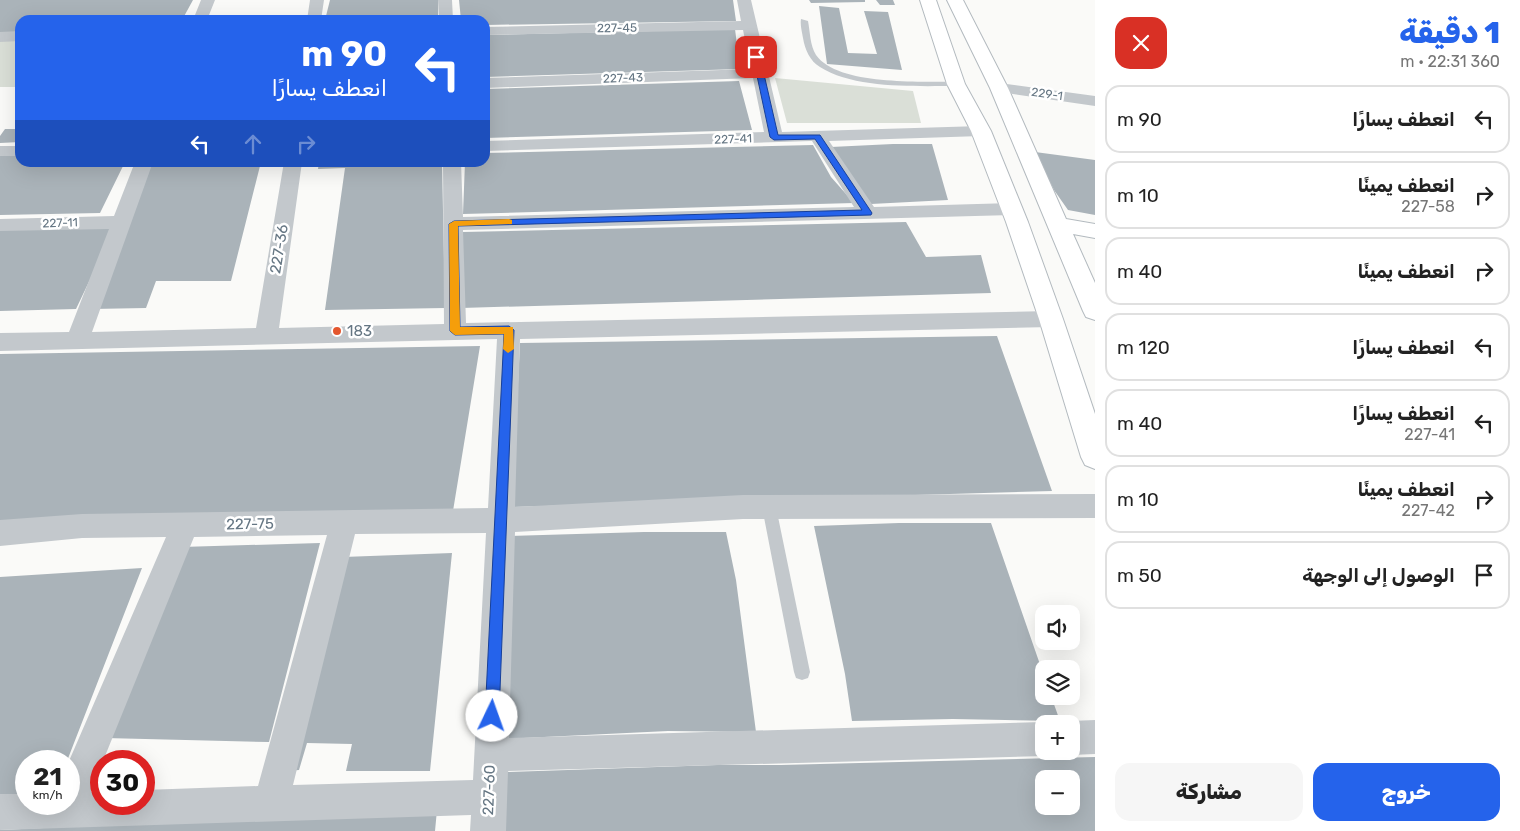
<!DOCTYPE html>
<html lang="ar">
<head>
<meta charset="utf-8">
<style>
	body { margin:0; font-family:Rubik,Cairo,sans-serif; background:#f6f6f6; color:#222; direction:rtl; height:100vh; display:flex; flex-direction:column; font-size:19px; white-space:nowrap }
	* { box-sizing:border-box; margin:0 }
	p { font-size:16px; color:#767676 }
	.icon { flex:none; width:28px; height:28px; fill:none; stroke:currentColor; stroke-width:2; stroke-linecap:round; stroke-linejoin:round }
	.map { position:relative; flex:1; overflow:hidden; direction:ltr }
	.side { display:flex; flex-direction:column; background:#fff; width:425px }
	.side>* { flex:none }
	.hud { position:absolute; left:15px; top:15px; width:475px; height:152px; border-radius:15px; box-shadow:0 5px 20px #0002; direction:rtl; background:#2563eb; color:#fff; overflow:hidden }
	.tools { position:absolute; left:1035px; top:605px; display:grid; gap:10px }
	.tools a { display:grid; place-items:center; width:45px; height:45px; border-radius:10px; background:#fff; box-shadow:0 5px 20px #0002; font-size:25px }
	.speed { position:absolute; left:15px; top:750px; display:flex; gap:10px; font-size:25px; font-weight:700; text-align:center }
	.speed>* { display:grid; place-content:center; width:65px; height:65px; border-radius:50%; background:#fff; box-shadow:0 5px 20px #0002; line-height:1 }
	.speed small { font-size:12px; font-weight:400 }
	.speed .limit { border:8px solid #d22; background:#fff; color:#111 }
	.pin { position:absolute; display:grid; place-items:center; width:42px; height:42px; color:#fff; margin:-21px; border-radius:10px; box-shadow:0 2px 8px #0006 }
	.me { position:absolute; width:55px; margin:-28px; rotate:3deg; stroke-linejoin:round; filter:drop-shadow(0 0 4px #0008) }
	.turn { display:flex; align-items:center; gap:18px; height:105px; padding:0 20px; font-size:22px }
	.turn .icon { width:65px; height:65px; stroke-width:2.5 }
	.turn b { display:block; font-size:35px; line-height:42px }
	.lanes { display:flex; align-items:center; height:48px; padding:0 20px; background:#0003; justify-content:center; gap:25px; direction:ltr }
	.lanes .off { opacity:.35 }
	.round { display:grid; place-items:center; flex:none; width:52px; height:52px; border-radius:15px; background:#f6f6f6 }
	.overview { display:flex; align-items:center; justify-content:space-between; height:85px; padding:0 20px }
	h1 { font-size:30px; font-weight:800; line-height:38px; color:#2563eb }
	.button { display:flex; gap:10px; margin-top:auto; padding:10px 20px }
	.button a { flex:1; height:58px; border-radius:15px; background:#2563eb; color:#fff; font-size:20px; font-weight:800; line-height:58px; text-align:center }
	.button a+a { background:#f6f6f6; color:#222 }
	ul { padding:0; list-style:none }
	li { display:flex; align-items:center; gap:15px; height:68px; margin:0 10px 8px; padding:0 10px; border:2px solid #e0e0e0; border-radius:15px }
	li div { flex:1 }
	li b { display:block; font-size:19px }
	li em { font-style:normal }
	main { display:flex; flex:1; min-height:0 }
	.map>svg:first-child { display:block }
	.green { fill:#dadfd7 }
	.building { fill:#aab3b9; fill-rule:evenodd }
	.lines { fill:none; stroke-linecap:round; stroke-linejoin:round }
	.secondary-casing { stroke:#b3babf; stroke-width:2 }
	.lane { fill:#c3c8cc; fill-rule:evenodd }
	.street { fill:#c3c8cc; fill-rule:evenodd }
	.secondary { fill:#fff; fill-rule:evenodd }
	.route { fill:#2563eb; stroke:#184099 }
	.slow { fill:#f59e0b }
	.poi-dot { fill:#e4572e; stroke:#fff; stroke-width:2 }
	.labels { text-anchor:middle; stroke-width:5; stroke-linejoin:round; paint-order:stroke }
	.far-street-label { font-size:12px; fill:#657683; stroke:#fff }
	.street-label { font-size:15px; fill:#657683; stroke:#fff }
	.poi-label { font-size:15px; fill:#657683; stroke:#fff; text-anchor:start }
</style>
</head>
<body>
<main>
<section class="side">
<div class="overview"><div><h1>1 دقيقة</h1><p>360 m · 22:31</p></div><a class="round" style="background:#d93025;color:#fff"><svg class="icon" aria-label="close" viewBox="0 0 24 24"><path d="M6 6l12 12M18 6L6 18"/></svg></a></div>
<ul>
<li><svg class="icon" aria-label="left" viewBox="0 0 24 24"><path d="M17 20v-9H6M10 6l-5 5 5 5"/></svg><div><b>انعطف يسارًا</b></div><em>90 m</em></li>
<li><svg class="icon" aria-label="right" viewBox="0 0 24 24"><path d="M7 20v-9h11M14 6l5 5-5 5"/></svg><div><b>انعطف يمينًا</b><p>227-58</p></div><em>10 m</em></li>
<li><svg class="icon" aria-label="right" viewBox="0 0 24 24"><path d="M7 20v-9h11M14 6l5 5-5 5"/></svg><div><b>انعطف يمينًا</b></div><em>40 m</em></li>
<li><svg class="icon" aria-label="left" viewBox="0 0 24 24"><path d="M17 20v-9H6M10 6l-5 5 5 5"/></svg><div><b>انعطف يسارًا</b></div><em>120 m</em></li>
<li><svg class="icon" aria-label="left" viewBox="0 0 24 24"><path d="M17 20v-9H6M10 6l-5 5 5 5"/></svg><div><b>انعطف يسارًا</b><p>227-41</p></div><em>40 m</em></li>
<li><svg class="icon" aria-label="right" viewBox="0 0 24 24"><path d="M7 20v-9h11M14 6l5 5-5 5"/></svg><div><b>انعطف يمينًا</b><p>227-42</p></div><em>10 m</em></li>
<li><svg class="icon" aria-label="arrive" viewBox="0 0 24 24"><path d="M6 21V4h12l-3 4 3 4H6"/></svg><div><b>الوصول إلى الوجهة</b></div><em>50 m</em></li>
</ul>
<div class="button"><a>خروج</a><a>مشاركة</a></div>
</section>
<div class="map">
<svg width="1095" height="831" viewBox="0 0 1095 831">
	<rect width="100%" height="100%" fill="#fafaf8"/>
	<path class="green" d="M0,41H20V87H0Z
		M775,78L913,91L921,123H787Z"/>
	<path class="building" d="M0,0H193L182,20H20V33H0Z
		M330,0H438V20H325Z
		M459,0H733L736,21L485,25V20H461Z
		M809,0H865V2L811,3Z
		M876,0H893L895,5H880Z
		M819,6L839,8L848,53L877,54L864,11L888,12L902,70L827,64Z
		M735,29L740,69L485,77V35Z
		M739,81L752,130L485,138V89Z
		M5,129H20V142L0,143V136Z
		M893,144H932L948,200L871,204L831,147Z
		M813,145L831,177L854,203L463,214L465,162H485V153Z
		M1035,152L1095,160V215L1068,210L1054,190Z
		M20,155V162H125L100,213L0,215V156Z
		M150,162H261L231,281H156L146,308L92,309Z
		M319,162H442L445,308L325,310L345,168L318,169Z
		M906,222L926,257L981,255L991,293L461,308L463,232Z
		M116,225L76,309L0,311V229Z
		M997,336L1052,491L512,507L520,343Z
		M480,346L453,511L0,521V354Z
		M899,523H991L1044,676V696H1051L1060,721L953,719L852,721L845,674L814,526Z
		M644,532H726L736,580L756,732L668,731L505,739L509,536Z
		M320,543L269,742L105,738L181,547Z
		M452,553L430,771H346L352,744L307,743L299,770L287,771L343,557Z
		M142,568L67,761H26V799H0V577Z
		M1095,757V831H505L506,772L717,765H781ZM1044,779H1071V806H1044Z
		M437,810L435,831H0V830Z"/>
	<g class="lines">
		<defs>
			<path id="secondary" d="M920,0H936L965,84L991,131L1028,222L1063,319L1095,414V469L1085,465L1081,457L1039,319L1006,222L971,131L947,84Z
				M947,0H963L1008,88L1066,219L1095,224V238L1073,234L1095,283V320L1086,317L1083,311L990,88Z"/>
		</defs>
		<use href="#secondary" class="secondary-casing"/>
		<path class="lane" d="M801,19L808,21C810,31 810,46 816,55C838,86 921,81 956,82L960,84L956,86C916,86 854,89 820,67C810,61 805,50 803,38C802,32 800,25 801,19Z
			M769,501L774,503L776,507L810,672L808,678L802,680L796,678L794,672L762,507L764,503Z"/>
		<path class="street" d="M201,0H215L207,20H193Z
			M310,0H324L321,20H307Z
			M438,0H452L453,20H439Z
			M737,0H751L782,132L981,126L987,127L990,131L987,135L981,136L829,141L874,207L1012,203L1019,205L1022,209L1019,213L1012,215L463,230L466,323L1051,311L1059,313L1062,319L1059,325L1051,327L520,339L515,507L743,495L1095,494V518L743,519L515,532L509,738L1044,722L1048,724H1044V751H1055L1044,756L508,771L506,831H470L471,815L0,830V794H26V804H69V761L166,537L82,538L0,546V520L82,514L488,508L497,339L0,351V333L69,332L109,229L0,231V219L114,216L135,162H153L92,332L256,328L284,162H302L279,328L444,324L443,162H461L463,217L854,207L812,141L485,151V141L764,132L753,78L485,88V78L751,69L743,30L485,35V27L741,21ZM486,533L473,780L293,785L355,534ZM327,535L258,786L144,790V804H101V791L91,792L101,761H103L194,537Z
			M20,31V41L0,42V32Z
			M999,83L1095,96V106L993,91L991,88L993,85Z
			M0,146H20V156H0Z
			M1095,720V754L1071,755L1063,751H1071V724H1065L1071,721Z"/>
		<use href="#secondary" class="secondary"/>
	</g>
	<path class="route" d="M756,55L760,57L778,135H820L872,213L871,215L458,226L460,327L509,326L514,330L499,716L497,721L492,723L487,721L485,716L504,334L455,335L450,331L449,224L454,221L862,210L815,139L774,140L770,137L753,57Z"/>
	<path class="slow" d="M509,219L512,220V224L458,226L460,327H513L514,349L508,353L503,349L504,334L455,335L450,331L449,224L454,221Z"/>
	<circle class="poi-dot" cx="337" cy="331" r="5"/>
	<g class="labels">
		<g class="far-street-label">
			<text transform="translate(617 28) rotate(-1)" y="4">227-45</text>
			<text transform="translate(623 78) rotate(-2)" y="4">227-43</text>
			<text transform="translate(1047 94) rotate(8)" y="4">229-1</text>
			<text transform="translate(733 139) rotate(-2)" y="4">227-41</text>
			<text transform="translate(60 223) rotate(-2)" y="4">227-11</text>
		</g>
		<g class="street-label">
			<text transform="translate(279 249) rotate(-81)" y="5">227-36</text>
			<text transform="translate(250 524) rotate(-1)" y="5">227-75</text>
			<text transform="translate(489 790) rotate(-88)" y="5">227-60</text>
		</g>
		<g class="poi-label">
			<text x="347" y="336">183</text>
		</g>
	</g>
</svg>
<div class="tools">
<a><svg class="icon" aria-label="sound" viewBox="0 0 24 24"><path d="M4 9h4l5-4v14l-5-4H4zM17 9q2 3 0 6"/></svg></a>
<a><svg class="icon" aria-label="layers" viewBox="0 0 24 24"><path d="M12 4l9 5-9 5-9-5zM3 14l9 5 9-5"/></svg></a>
<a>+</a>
<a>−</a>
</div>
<div class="speed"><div>21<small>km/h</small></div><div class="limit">30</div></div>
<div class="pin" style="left:756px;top:57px;background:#d93025"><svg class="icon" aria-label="arrive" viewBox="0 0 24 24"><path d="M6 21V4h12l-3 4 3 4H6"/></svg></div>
<svg class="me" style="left:492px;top:716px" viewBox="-20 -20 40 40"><circle r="19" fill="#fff"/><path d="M0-13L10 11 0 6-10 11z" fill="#2563eb"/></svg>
<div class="hud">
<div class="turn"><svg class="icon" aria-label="left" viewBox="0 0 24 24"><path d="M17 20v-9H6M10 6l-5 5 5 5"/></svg><div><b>90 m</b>انعطف يسارًا</div></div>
<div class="lanes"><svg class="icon" aria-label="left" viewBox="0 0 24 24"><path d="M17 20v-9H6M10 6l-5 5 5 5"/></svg><svg class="icon off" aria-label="ahead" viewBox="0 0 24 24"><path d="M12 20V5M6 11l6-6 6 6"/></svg><svg class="icon off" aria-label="right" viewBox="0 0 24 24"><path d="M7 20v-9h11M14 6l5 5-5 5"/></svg></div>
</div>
</div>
</main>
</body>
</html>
